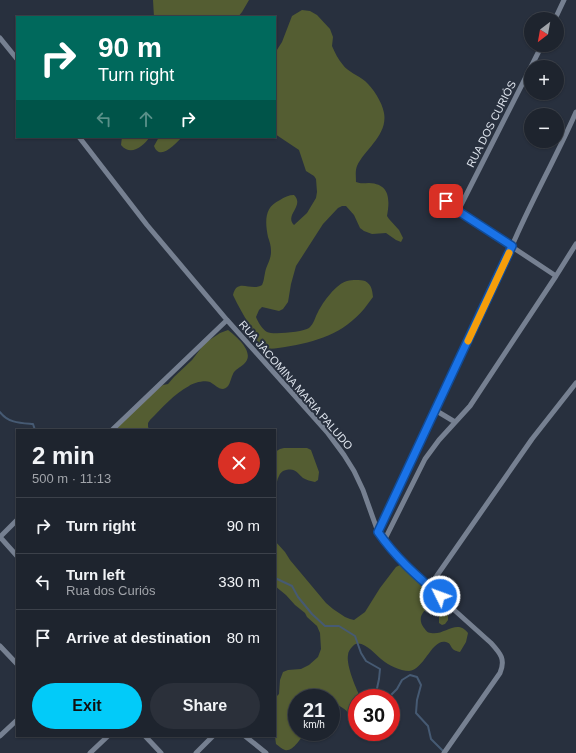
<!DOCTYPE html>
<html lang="en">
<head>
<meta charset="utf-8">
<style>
	body { margin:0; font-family:Arial,sans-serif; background:#2b303a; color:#f1f3f6; height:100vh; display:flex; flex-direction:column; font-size:15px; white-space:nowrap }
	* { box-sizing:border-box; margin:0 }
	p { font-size:13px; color:#a1a4aa }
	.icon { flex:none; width:22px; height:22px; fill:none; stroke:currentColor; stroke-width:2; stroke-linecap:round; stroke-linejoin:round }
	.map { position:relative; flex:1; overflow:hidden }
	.details { position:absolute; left:16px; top:429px; width:260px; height:308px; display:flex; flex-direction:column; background:#1e242e; border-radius:0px; box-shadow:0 1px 3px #0004,0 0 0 1px #3c414a }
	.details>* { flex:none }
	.top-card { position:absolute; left:16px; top:16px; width:260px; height:122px; border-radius:0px; box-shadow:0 1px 3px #0004,0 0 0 1px #3c414a; background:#00695c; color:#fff; overflow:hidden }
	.needle { width:26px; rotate:211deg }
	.fabs { position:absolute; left:524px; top:12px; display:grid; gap:8px }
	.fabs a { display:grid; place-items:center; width:40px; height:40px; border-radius:50%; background:#1e242e; box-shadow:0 1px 3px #0004,0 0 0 1px #3c414a; font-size:20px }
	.speed { position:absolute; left:288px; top:689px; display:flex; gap:8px; font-size:20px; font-weight:700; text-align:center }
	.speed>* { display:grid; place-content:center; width:52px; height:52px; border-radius:50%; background:#1e242e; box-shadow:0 1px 3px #0004,0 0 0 1px #3c414a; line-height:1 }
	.speed small { font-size:10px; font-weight:400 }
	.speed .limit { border:6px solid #d22; background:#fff; color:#111 }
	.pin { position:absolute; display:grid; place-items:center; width:34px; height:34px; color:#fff; margin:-17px; border-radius:8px; box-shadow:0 2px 6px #0006 }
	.me { position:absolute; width:44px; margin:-22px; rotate:312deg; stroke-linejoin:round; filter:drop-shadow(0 0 3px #0008) }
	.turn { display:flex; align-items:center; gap:14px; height:84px; padding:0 16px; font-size:18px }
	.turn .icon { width:52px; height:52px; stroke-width:2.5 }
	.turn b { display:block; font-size:28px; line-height:34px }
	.lanes { display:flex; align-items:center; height:38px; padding:0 16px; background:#0003; justify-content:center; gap:20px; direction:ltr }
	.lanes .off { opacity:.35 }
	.round { display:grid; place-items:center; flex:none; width:42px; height:42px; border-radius:21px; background:#2b303a }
	.head { display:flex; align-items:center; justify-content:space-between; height:68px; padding:0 16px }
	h1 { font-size:24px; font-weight:700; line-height:30px }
	.button { display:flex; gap:8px; margin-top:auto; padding:8px 16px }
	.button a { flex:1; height:46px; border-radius:24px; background:#02cbf9; color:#111; font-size:16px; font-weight:700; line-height:46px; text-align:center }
	.button a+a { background:#2b303a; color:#f1f3f6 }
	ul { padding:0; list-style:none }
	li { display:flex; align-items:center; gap:12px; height:56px; padding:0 16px; border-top:1px solid #3c414a }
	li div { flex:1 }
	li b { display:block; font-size:15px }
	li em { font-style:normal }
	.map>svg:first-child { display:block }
	.green { fill:#545d32 }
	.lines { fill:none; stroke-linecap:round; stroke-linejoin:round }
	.stream { stroke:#465a73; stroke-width:2 }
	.street { stroke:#768091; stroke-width:5 }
	.route-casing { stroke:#114b97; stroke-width:10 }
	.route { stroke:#1a73e8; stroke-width:7 }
	.slow { stroke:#f59e0b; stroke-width:7 }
	.labels { text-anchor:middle; stroke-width:4; stroke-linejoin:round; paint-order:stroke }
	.street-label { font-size:11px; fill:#dfe5ee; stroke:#28303e }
</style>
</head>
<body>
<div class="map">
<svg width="576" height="753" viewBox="0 0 576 753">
	<rect width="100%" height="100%" fill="#28303e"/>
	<path class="green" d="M153,0H249L242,12L238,17H154Z
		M302,10L310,11L317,15L330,29L333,37L332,46C335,53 338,59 343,65C348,72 358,75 365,81C373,88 382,102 384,113C388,135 365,149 357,166C355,171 356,177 356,182C361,184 364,183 369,183C390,184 390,199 387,216L389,219L399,230L403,238L401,242L396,240L386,233L372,234L364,231L360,228L354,215L346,206H342L338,208L323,224L296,266L291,284L288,302L283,309L279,311L262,307L259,310L256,317C258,322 262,329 267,332C273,335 303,332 309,328C314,324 315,317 318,312C323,302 336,284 347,281C350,280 353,280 356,280C360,280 362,280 365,281C372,285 372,290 373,297C370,301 367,305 364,309C343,334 316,342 285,347C278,348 267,351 261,346C253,340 252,334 249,325C244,315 238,306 233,295C237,277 251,292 262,285C264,281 264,277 265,273C266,266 271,260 271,252C271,246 270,243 268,237C265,222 264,207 280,200C284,197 289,195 294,195C305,206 284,215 294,225L307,213L316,198L317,192L316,179L314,176L306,171L299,150L275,134V53L282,42L292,16Z
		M122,137H150C143,146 131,157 121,145Z
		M159,137H182C176,143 160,162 154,146Z
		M228,330C237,337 256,353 244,364C240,368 235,369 233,374C230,380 230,388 223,389C218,389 214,384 210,382C204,380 193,383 189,386C174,394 162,408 150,420L148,423V427L150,430H109L130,410L163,385L168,384L174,377L192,360L205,343L220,333Z
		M284,448H307L311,450L319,472L318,480L315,482C311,481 306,480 303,478C296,472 295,467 283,471C282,472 280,473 279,476C277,479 277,484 275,488V452L280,449Z
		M275,541L285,552L290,560L326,603L333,609L345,617L350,619L354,620L365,612L380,588L396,567L400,565L411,571L425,587L443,604L448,616V620L445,624L442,625L439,623V615L436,608L432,606C422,610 417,619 424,628C426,630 427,633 431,633C444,636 457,618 468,633L466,642L460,652C457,651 454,651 452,648C450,645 450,643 446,642C432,638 424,670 409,671C400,671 388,665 381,659C375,654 360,636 352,647C350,649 348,652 348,655C346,665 356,689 361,698H357V730C353,725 352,719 349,714C346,709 339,706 335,703L331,705V698H297V732H305C301,738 293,752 285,750C282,749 279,746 276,744L275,736V698L279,694L280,680L283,672L288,670L301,669L309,665L318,657L321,649L320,633L317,626L307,617L305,613L295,605L286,595L275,586Z"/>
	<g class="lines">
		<path class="stream" d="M0,412C8,423 21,423 33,424L35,430
			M275,578L292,586L298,597L312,614L325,626H339L355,636L361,653L366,661L380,669L379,679L375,698
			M388,698L397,689L402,680L410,675L417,677L421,685L417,700L416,713L428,726L431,739L444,752"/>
		<path class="street" d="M555,19L564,0
			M0,38L17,59
			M79,137L147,225L227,320L327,432L344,455L354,471L363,490L378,532L392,551L404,565L491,643C500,653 506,659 500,673L444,753
			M445,201L458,211L556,276
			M458,211L542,45
			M435,410L455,422
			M112,430L227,320
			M378,532L512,246C531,201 556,158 576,112
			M0,537L17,556
			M0,537L17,520
			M384,541L425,459L439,440L470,406L556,276L576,244
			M429,587L532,439L576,383
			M0,646L17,664
			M0,736L17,720
			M145,736L161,753
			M245,736L266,753
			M90,753L108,736
			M196,753L213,736"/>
	</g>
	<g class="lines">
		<defs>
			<path id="route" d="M440,596C417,576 396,558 378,532L512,246L458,211L446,201"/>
		</defs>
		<use href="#route" class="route-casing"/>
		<use href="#route" class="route"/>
		<path class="slow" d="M468,341L509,253"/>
	</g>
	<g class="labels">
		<g class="street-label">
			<text transform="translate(491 124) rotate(-63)" y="4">RUA DOS CURIÓS</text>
			<text transform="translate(296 385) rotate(49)" y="4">RUA JACOMINA MARIA PALUDO</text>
		</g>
	</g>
</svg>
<div class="fabs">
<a><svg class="needle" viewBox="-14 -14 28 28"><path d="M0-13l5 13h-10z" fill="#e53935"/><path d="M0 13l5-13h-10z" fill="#a1a4aa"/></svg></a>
<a>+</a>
<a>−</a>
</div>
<div class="speed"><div>21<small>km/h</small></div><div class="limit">30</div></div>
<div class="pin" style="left:446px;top:201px;background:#d93025"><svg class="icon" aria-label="arrive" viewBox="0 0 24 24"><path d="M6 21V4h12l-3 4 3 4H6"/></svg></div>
<svg class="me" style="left:440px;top:596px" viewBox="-20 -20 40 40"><circle r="17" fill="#1a73e8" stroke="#fff" stroke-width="3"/><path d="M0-11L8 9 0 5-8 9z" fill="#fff"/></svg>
<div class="top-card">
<div class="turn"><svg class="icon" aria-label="right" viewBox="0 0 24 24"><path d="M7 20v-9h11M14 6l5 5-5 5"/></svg><div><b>90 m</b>Turn right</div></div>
<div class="lanes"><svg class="icon off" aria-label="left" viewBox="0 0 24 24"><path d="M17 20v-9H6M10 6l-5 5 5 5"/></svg><svg class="icon off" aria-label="ahead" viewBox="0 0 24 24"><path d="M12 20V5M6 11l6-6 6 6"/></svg><svg class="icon" aria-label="right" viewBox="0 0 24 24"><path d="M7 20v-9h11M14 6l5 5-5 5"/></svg></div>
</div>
<section class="details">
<div class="head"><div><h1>2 min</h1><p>500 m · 11:13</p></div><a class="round" style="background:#d93025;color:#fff"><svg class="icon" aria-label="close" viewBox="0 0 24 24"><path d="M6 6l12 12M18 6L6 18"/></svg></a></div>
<ul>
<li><svg class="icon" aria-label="right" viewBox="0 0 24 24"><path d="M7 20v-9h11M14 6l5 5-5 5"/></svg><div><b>Turn right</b></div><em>90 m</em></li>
<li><svg class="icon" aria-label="left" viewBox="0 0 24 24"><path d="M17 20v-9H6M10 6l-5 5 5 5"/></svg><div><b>Turn left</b><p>Rua dos Curiós</p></div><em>330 m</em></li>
<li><svg class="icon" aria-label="arrive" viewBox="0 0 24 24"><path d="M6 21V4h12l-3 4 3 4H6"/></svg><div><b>Arrive at destination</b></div><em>80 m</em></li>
</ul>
<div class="button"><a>Exit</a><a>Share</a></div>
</section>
</div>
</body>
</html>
